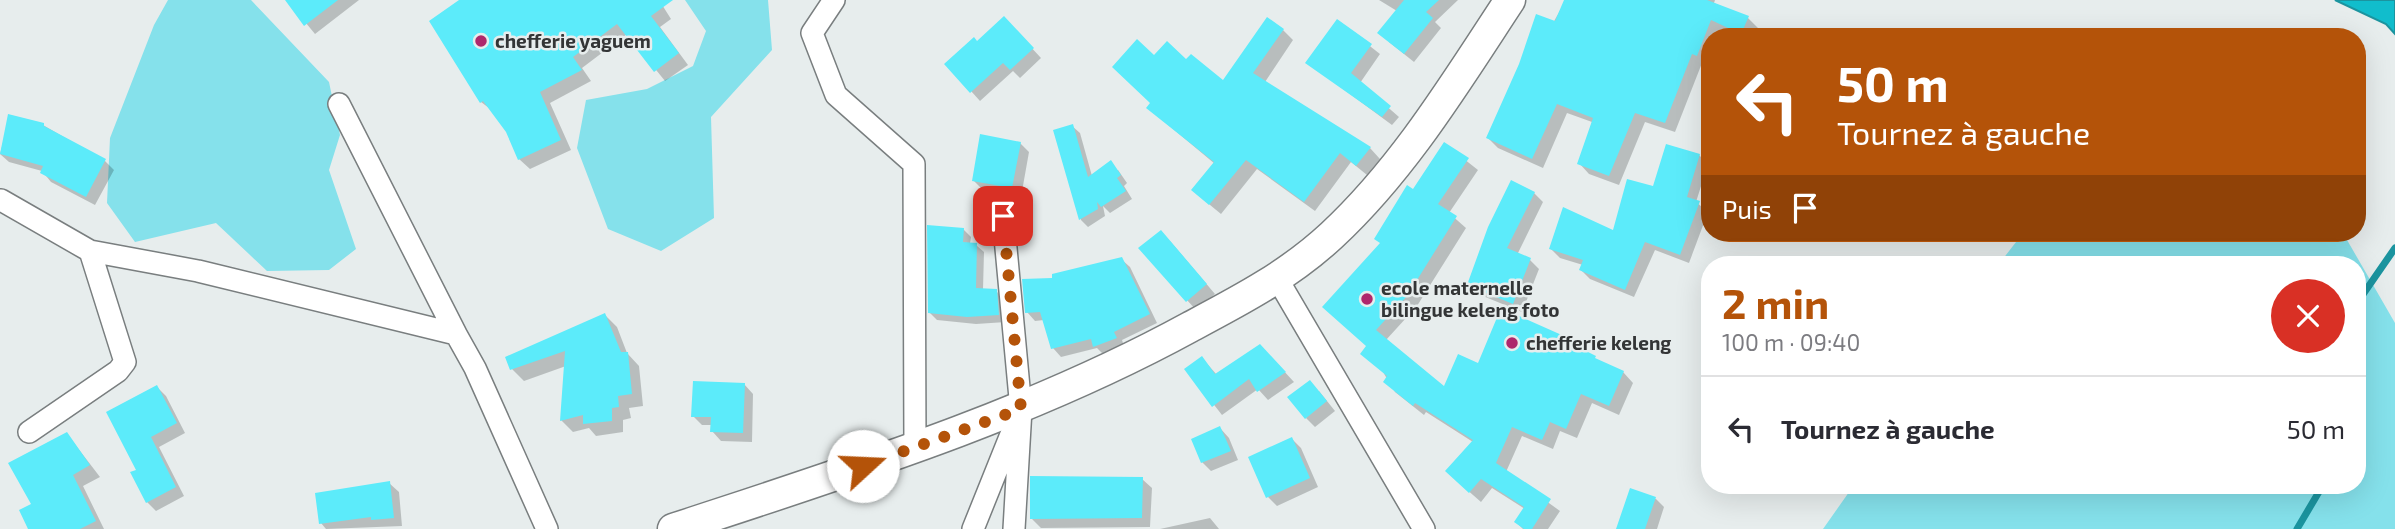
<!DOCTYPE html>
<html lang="fr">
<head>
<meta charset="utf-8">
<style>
	body { margin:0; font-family:"Exo 2",sans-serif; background:#f2f2f3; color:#2b2b33; height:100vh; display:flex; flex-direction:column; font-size:26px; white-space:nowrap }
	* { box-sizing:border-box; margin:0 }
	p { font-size:23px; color:#7c7c81 }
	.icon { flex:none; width:38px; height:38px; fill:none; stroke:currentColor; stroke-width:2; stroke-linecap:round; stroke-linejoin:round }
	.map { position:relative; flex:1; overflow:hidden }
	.details { position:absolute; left:1701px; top:256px; width:665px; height:238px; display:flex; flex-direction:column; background:#fff; border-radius:28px; box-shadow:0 7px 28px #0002 }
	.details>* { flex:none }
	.banner { position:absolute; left:1701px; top:28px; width:665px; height:214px; border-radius:28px; box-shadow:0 7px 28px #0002; background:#b45309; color:#fff; overflow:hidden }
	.pin { position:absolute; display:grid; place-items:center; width:60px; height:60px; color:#fff; margin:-30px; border-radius:14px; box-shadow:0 4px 10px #0006 }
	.me { position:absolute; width:77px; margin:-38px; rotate:70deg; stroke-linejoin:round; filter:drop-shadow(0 0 5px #0008) }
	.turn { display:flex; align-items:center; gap:24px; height:147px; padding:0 21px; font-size:32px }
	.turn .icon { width:91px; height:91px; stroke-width:2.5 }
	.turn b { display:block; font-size:49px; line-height:60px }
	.then { display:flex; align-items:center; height:66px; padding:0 21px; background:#0003; gap:14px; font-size:26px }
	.round { display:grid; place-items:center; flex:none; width:74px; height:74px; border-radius:37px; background:#f2f2f3 }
	.summary { display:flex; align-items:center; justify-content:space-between; height:119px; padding:0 21px }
	h1 { font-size:42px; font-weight:700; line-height:52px; color:#b45309 }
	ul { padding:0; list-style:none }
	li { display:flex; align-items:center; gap:21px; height:105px; padding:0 21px; border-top:2px solid #e1e1e2 }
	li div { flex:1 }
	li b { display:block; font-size:26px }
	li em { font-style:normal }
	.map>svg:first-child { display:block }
	.green { fill:#85e1eb }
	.water { fill:#11bdcc; stroke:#1b949f; stroke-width:2 }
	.shadow { fill:#0003 }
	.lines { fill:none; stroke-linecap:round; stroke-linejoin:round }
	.stream { stroke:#1b949f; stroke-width:7 }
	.building { fill:#5cebfa }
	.minor-casing { stroke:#797e7f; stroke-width:24 }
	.secondary-casing { stroke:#797e7f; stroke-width:33 }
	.minor { stroke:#fff; stroke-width:21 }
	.secondary { stroke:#fff; stroke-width:30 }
	.route { stroke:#b45309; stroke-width:12; stroke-dasharray:0 21.6 }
	.poi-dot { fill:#ae276c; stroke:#e7eded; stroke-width:2.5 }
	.labels { text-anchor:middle; stroke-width:5; stroke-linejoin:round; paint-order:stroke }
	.poi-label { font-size:19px; font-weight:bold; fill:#333536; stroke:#e7eded; text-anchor:start }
</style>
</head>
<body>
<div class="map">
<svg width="2395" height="529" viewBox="0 0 2395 529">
	<rect width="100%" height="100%" fill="#e7eded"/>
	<path class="green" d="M168,0H251L329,82L340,135L329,170L356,249L329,270L267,271L216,223L135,242L107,203L110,138L154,25Z
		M685,0H768L772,50L711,117L714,218L661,251L608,229L577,148L586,100L647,89L693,66L706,31Z
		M2023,233H2343L2395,323V529H1823L1854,485H2357V264H1999Z"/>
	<path class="water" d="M2335,0H2395V34L2386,24Z"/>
	<path class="shadow" d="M287,0H359L315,34Z
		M462,0H659L671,19L660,27L688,65L665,81L627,34L582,68L591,81L550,103L571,150L530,169L519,159L507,132L493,111L481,102Z
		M1379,0H1458L1435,22L1441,28L1414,62L1389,42L1397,11Z
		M1566,0H1715L1714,3L1748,18L1758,28L1754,37H1738L1721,29L1718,37H1710V57L1707,65L1702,63L1675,132L1645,122L1619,185L1589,174L1579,163L1592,122L1567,113L1543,168L1498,148L1488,138Z
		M1004,18L1041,58L1020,78L1013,71L980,101L971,91L977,43Z
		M1338,21L1380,54L1360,83L1399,117L1392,125L1308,63Z
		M1283,30L1293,40L1265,82L1370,148L1380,159L1367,175L1351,162L1315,211L1257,169L1221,214L1204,200L1215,164L1148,108L1152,103L1154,57L1186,62L1223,83Z
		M10,116L43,125L105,161L114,170L95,205L51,182L42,171L9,162L0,154Z
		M1072,126L1080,133L1092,176L1118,170L1127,183L1124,186L1132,199L1110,213L1103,206L1105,216L1088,227L1081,220L1055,131Z
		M1020,143L1029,152L1021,197L983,190L974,181Z
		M1445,144L1478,170L1449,213L1466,228L1417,306L1386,340L1445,389L1479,366L1563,338L1600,362L1623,372L1633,383L1619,415L1592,403L1577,438L1560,431L1553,449L1522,436L1506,472L1560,511L1548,529H1523L1516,522L1525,509L1492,488L1481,502L1457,481L1473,442L1426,412L1424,415L1395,392L1368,347L1381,244Z
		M1699,155L1708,164L1696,202L1708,212L1689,263L1655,250L1634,297L1590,279L1581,270L1583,265L1560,258L1551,249L1614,232L1654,188Z
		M1534,193L1543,202L1517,255L1530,260L1539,269L1522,312L1478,294L1469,284Z
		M963,229L971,237L970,244L976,245L984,252L983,290L996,291L1004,299L1006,322L976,324L937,320L929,312Z
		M1170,241L1215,294L1196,310L1141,249Z
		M1121,259L1130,267L1157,323L1122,340L1124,346L1103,354L1097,348L1061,357L1053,348L1044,320L1035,321L1027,312L1055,279Z
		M605,315L617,327L627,353L639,366L643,406L629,408L631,418L623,420V432L596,436L589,428L573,432L561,420L566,366L524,381L512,369Z
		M1269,355L1294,382L1268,400L1258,389L1222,415L1186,369L1202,358L1217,375Z
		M744,384L753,394L752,442L721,441L712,431V425H702L693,416Z
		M157,387L166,396L185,433L159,447L184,496L156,511L147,502L138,470Z
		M1319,391L1335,411L1315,427L1306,418Z
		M1220,428L1229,438L1238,460L1211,471L1202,462Z
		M67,434L100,477L83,486L104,529H33Z
		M1292,439L1301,448L1318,487L1277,506L1268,497Z
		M1142,479L1152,488L1150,527L1041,528L1032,519Z
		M389,483L399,492L402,526L326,529L321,523Z
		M1631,490L1656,499L1664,507L1657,529H1617Z
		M1210,518L1219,529H1160Z"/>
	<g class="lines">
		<path class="stream" d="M2357,303L2395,248
			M2297,529L2323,485"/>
	</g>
	<path class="building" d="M285,0H338L304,26Z
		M459,0H673L651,16L679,53L654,72L617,24L573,57L582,70L540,92L561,140L518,160L506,132L483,101L480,103L429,21Z
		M1404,0H1439L1426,12L1433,18L1404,54L1377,33Z
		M1564,0H1707L1749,16L1741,34L1711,20L1697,56L1692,54L1665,123L1635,113L1609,176L1577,164L1593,118L1557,104L1532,159L1486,138L1519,64L1536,14L1555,21Z
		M1004,16L1034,48L1010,70L1003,63L970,93L944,64L974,37L977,41Z
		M1267,17L1284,29L1253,73L1371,147L1356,166L1340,153L1304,202L1246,160L1209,205L1191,190L1214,162L1146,108L1150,103L1112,67L1137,39L1154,55L1167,41L1186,59L1191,54L1223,80Z
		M1337,19L1372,44L1351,73L1391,106L1382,117L1305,63Z
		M8,114L44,123V126L106,159L86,197L40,173L43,166L0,154Z
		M1073,124L1088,177L1111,160L1121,175L1117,178L1126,191L1101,207L1097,202L1098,209L1079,220L1053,130Z
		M980,134L1021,142L1012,188L972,181Z
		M1444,142L1469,158L1438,204L1457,216L1407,296L1376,330L1444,386L1458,354L1478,363L1501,308L1564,336L1562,339L1596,356L1595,358L1624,371L1609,406L1581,394L1566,429L1550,422L1542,440L1512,427L1496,463L1551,499L1532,529H1524L1514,522L1524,507L1481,479L1469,493L1445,471L1473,440L1415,403L1413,406L1383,382L1387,376L1360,354L1366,346L1322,307L1380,243L1374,239L1407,185L1413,189Z
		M1666,144L1700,154L1687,197L1700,201L1680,255L1645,242L1625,290L1579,270L1583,260L1549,249L1563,207L1613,230L1627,179L1653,186Z
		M1511,180L1535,192L1507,248L1531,258L1513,304L1467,285L1488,227Z
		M927,225L964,228L963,242L977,243L976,288L997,289L999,315L967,317L928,313Z
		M1161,230L1207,284L1186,302L1138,248Z
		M1122,257L1150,314L1114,332L1117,338L1093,347L1091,339L1051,349L1040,312L1025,313L1022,279L1052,278V274Z
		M605,313L621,352H628L632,394L618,396L619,407L612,408V421L583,424V415L560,421L565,351L510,370L505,357Z
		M1260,344L1286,372L1257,392L1249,379L1212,407L1184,369L1202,356L1215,374Z
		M1310,380L1327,401L1305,419L1287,397Z
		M693,381L745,383L743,433L710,432L711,417H691Z
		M157,385L177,423L151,437L176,487L146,503L130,472L136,470L106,412Z
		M1220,426L1231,451L1201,463L1191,439Z
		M67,432L90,465L73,475L96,521L80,529H28L19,510L31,504L8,463Z
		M1292,437L1310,478L1266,498L1248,457Z
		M1030,476L1143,477L1142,518L1030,519Z
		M390,481L394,518L371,520V517L319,524L315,493Z
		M1630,488L1656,497L1645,529H1616Z"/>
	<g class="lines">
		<defs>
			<path id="minor" d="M834,0L812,33L836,95L914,164L915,447
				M339,104L456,334
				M1,200L90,251L198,271L456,334L475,368L547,529
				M1003,216L1021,409L1014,529
				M1278,280L1424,529
				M29,432L118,371L125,362L90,251
				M973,529L1014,427"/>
			<path id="secondary" d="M673,529C849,471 1027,416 1190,327C1241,300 1289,275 1332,235C1404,168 1456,82 1510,0"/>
		</defs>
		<use href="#minor" class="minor-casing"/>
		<use href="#secondary" class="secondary-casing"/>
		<use href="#minor" class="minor"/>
		<use href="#secondary" class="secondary"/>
	</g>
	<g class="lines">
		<path class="route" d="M863,466L1021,409L1003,216"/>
	</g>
	<g class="poi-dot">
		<circle cx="481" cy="41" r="7"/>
		<circle cx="1367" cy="299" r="7"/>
		<circle cx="1512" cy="343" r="7"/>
	</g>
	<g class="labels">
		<g class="poi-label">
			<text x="495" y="48">chefferie yaguem</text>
			<text x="1381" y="295">ecole maternelle<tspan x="1381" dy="22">bilingue keleng foto</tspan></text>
			<text x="1526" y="350">chefferie keleng</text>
		</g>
	</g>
</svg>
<div class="pin" style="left:1003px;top:216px;background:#d93025"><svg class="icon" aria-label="arrive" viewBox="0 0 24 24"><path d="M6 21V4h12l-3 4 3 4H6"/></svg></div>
<svg class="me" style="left:863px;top:466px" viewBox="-20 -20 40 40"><circle r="19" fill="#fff"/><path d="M0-13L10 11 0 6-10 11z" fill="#b45309"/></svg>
<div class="banner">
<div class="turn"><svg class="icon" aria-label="left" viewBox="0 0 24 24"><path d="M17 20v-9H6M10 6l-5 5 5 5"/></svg><div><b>50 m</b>Tournez à gauche</div></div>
<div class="then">Puis<svg class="icon" aria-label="arrive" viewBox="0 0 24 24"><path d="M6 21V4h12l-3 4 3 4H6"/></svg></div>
</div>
<section class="details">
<div class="summary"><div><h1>2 min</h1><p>100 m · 09:40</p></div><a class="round" style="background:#d93025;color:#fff"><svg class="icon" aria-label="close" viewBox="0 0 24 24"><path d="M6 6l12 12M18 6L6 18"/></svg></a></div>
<ul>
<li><svg class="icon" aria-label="left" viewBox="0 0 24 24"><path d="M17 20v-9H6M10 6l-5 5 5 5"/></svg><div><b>Tournez à gauche</b></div><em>50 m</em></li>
</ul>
</section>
</div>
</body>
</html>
